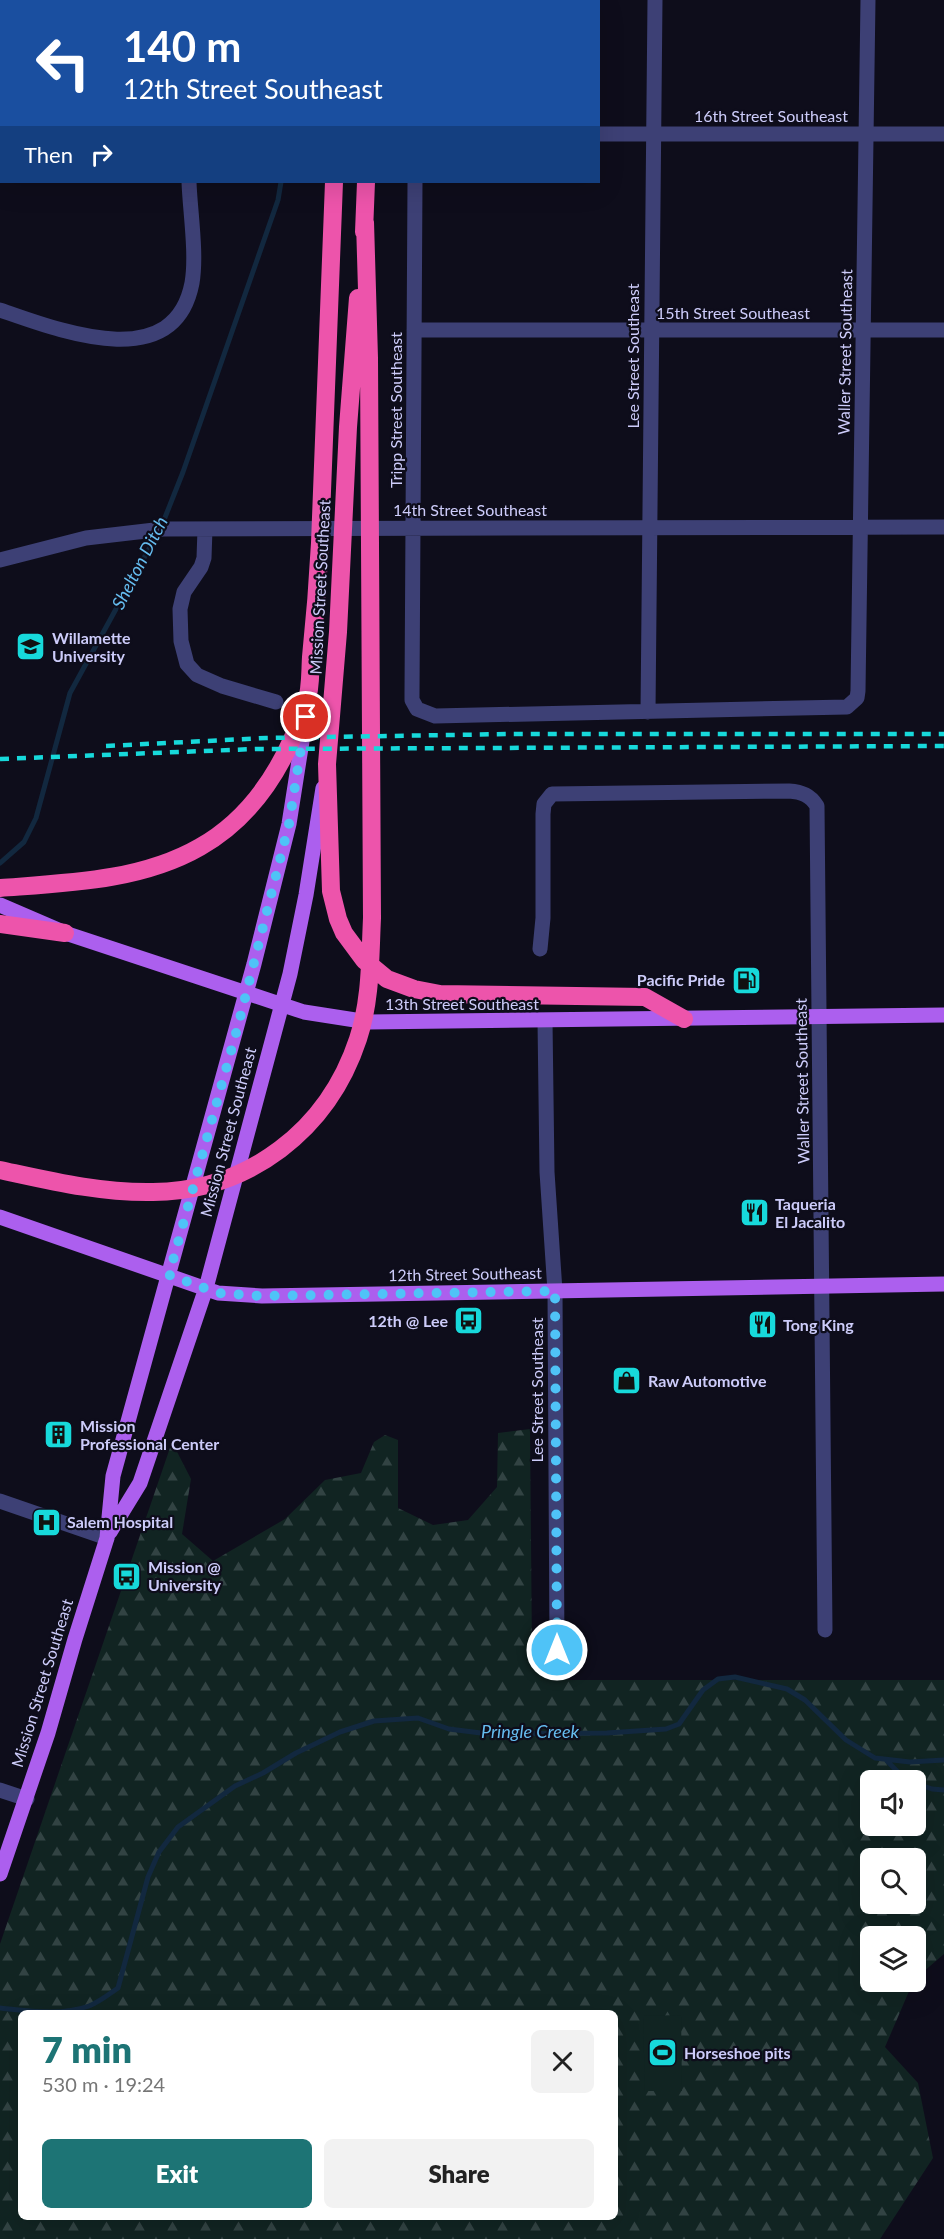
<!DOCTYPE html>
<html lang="en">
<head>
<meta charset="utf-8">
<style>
	body { margin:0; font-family:Lato,sans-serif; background:#f2f2f2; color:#222; height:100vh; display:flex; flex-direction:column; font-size:22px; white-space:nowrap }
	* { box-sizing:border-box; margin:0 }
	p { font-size:20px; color:#767676 }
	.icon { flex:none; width:33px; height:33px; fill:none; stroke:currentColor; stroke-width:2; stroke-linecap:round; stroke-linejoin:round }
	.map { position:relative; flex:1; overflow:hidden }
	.panel { position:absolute; left:18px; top:2010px; width:600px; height:210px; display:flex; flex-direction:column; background:#fff; border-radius:9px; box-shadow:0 6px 24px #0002 }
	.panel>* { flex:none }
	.hud { position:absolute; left:0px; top:0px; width:600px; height:183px; box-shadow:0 6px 24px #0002; background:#1a4fa0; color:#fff; overflow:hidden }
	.controls { position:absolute; left:860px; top:1770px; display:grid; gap:12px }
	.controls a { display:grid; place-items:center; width:66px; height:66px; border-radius:9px; background:#fff; box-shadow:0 6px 24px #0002; font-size:30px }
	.pin { position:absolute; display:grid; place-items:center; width:51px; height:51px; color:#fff; margin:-26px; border:3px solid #fff; border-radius:50%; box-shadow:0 2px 6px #0007 }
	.me { position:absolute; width:66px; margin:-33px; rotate:0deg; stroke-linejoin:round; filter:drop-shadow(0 0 4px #0008) }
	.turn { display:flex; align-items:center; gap:21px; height:126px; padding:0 24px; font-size:27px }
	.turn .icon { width:78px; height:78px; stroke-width:2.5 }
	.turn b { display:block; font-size:42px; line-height:51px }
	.then { display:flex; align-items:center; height:57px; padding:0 24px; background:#0003; gap:12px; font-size:22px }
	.round { display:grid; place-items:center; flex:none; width:63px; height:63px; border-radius:9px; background:#f2f2f2 }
	.head { display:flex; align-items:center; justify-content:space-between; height:102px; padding:0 24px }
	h1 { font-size:36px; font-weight:800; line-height:45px; color:#1d7475 }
	.cta { display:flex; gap:12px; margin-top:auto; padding:12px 24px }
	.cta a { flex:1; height:69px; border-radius:9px; background:#1d7475; color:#fff; font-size:24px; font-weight:800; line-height:69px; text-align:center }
	.cta a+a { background:#f2f2f2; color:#222 }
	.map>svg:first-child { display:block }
	.forest { fill:url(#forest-firs); fill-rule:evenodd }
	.pitch { fill:#112422 }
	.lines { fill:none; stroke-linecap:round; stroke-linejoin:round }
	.stream { stroke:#12283f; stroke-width:5 }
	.minor { stroke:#3d4075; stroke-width:15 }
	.major { stroke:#ac5fee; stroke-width:15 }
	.highway { stroke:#ed54ab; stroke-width:18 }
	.rail { stroke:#17d9db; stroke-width:4.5; stroke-dasharray:9 8; stroke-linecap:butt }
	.route { stroke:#4fc3f7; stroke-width:10; stroke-dasharray:0 18 }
	.labels { text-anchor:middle; stroke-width:4.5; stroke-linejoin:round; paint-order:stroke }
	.street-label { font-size:16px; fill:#cdccfa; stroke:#0e0d1b }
	.poi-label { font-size:16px; font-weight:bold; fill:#cdccfa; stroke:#0e0d1b; text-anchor:start }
	.water-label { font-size:18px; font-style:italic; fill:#65bcef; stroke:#0e0d1b }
</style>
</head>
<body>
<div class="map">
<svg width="944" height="2239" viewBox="0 0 944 2239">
	<defs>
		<pattern id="forest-firs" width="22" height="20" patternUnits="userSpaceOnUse" patternTransform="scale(1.5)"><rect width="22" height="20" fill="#112422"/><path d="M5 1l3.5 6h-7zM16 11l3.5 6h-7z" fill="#324343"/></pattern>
	</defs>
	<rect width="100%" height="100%" fill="#0e0d1b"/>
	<path class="forest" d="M530,1429L532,1653L568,1680H944V1954L915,1979V1936H870V1982H913L885,2047L918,2083L933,2158L880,2239H0V1944L172,1442L191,1479L182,1534L213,1561L285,1519L325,1480L361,1473L374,1442L385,1435L398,1440V1508L433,1525L468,1520L497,1487L498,1433ZM870,1780H915V1826H870ZM870,1858H915V1904H870ZM21,2013H615V2217H21Z"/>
	<path class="pitch" d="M681,2015L682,2091H645L643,2016Z"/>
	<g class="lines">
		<path class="stream" d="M296,2V0
			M0,863L24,842L36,818L70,693L162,525L183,472L278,200L281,182
			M887,1761L902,1776L911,1780
			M915,1783L932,1789L944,1790
			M0,2008C29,2011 61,2016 89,2006C99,2002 109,1994 118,1988L148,1877L159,1852L178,1827L235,1786L263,1773L296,1753L340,1732L374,1721L418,1718L449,1729L489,1734L607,1733L666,1729L679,1724L703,1690L718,1679L735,1677L787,1689L805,1700L846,1740L875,1758L910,1762L944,1760"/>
		<path class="minor" d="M45,2L46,0
			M430,2L431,0
			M0,110L2,107
			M598,134H944
			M415,182L412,694V700L417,709L435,716L847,707L857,698L858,691L868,0
			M0,310C58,330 174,376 192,283C197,254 190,211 189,182
			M414,330H944
			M205,529L204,558L201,567L184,592L180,609L181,641L187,664L197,675L222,686L276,702
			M0,560L86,538L163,529L944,527
			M648,712L655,0
			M540,949L543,918V814L544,804L552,794L789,791C802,792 810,795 817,806L825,1630
			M545,1021L547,1172L555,1291L557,1650
			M0,1501L107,1538
			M0,1790L27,1799"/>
		<path class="major" d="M0,905L65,933L304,1012L368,1022L944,1015
			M0,1217L218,1293L262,1296L944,1284
			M110,1532L140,1483L206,1288L290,974L306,895L323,788
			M0,1874L48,1733L75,1639L107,1538L113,1476L254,964L289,824L306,716"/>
		<path class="highway" d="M355,2V0
			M385,2V0
			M364,232L366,182
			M358,298L348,427L338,632L327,764L331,891L338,919L344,933L364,960L387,979L414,989L440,994L645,997L684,1019
			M0,888C67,883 141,881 200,847C255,816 287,761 306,703C311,689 310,672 311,657C315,619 318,581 320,543C325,423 329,302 334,182
			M0,924L65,933
			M0,1170C51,1181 100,1193 153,1192C249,1191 328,1130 358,1039C371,1000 370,959 372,918L369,358L365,222"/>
		<path class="rail" d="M106,746L266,738L510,734H944
			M0,759L256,749L944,746"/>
	</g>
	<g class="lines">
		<path class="route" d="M306,717L289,824L238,1026L169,1275L218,1293L262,1296L555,1291L557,1650"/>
	</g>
	<defs>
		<symbol id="university-square" viewBox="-11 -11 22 22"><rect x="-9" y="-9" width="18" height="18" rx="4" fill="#17d9db" stroke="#0e0d1b"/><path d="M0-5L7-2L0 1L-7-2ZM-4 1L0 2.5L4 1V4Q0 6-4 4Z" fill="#111"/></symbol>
		<symbol id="fuel-square" viewBox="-11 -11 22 22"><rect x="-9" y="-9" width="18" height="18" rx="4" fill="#17d9db" stroke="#0e0d1b"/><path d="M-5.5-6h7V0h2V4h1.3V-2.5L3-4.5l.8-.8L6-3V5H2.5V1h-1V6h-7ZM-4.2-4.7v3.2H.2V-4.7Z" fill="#111"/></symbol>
		<symbol id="restaurant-square" viewBox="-11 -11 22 22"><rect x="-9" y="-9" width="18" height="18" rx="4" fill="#17d9db" stroke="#0e0d1b"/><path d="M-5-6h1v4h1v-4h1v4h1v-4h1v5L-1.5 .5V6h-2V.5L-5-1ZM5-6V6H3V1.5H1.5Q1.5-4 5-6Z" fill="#111"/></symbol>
		<symbol id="bus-square" viewBox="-11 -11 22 22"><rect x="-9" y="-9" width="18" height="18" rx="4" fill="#17d9db" stroke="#0e0d1b"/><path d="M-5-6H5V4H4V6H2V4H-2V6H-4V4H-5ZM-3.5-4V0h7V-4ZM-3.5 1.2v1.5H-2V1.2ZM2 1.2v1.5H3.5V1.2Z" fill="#111"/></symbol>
		<symbol id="shop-square" viewBox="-11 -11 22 22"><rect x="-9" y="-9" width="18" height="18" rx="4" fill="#17d9db" stroke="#0e0d1b"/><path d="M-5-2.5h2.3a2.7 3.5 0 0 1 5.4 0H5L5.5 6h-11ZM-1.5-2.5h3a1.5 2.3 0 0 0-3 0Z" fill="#111"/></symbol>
		<symbol id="building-square" viewBox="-11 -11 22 22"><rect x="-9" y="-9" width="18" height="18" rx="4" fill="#17d9db" stroke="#0e0d1b"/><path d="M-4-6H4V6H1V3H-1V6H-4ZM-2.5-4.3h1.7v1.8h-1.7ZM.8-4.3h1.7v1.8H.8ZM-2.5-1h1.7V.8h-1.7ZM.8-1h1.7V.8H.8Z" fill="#111"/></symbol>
		<symbol id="hospital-square" viewBox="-11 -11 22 22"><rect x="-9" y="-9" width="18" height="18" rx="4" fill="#17d9db" stroke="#0e0d1b"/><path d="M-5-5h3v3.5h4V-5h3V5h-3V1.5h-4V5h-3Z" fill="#111"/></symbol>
		<symbol id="stadium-square" viewBox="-11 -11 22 22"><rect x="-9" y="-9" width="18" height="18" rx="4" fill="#17d9db" stroke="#0e0d1b"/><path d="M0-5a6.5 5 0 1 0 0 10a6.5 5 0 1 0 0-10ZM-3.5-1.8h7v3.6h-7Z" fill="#111"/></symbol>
	</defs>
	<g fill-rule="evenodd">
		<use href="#university-square" x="14" y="630" width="33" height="33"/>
		<use href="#fuel-square" x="730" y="964" width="33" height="33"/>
		<use href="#restaurant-square" x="738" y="1196" width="33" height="33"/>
		<use href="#bus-square" x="452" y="1304" width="33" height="33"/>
		<use href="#restaurant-square" x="746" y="1308" width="33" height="33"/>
		<use href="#shop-square" x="610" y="1364" width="33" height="33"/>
		<use href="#building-square" x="42" y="1418" width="33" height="33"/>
		<use href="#hospital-square" x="30" y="1506" width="33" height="33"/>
		<use href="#bus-square" x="110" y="1560" width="33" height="33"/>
		<use href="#stadium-square" x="646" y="2036" width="33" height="33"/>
	</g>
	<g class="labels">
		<g class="street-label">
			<text x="771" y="122">16th Street Southeast</text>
			<text x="733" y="319">15th Street Southeast</text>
			<text transform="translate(845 352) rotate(-89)" y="6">Waller Street Southeast</text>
			<text transform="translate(633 356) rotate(-90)" y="6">Lee Street Southeast</text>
			<text transform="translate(396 410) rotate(-90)" y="6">Tripp Street Southeast</text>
			<text x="470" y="516">14th Street Southeast</text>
			<text transform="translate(320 587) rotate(-87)" y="6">Mission Street Southeast</text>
			<text x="462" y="1010">13th Street Southeast</text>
			<text transform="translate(802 1081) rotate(-91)" y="6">Waller Street Southeast</text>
			<text transform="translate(228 1132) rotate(-75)" y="6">Mission Street Southeast</text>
			<text transform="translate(465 1274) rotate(-1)" y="6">12th Street Southeast</text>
			<text transform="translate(537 1390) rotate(-90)" y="6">Lee Street Southeast</text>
			<text transform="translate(42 1683) rotate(-73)" y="6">Mission Street Southeast</text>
		</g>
		<g class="poi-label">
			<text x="52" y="644">Willamette<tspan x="52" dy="18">University</tspan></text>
			<text x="725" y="986" text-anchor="end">Pacific Pride</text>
			<text x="775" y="1210">Taqueria<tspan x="775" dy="18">El Jacalito</tspan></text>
			<text x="448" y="1327" text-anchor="end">12th @ Lee</text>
			<text x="783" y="1331">Tong King</text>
			<text x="648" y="1387">Raw Automotive</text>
			<text x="80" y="1432">Mission<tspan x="80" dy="18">Professional Center</tspan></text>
			<text x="67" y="1528">Salem Hospital</text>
			<text x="148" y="1573">Mission @<tspan x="148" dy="18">University</tspan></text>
			<text x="684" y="2059">Horseshoe pits</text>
		</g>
		<g class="water-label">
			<text transform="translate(140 563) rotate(-63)" y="6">Shelton Ditch</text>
			<text x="530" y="1738">Pringle Creek</text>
		</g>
	</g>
</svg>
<div class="controls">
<a><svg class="icon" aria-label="sound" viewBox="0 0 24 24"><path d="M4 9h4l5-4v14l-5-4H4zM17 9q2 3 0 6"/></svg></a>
<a><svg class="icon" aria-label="search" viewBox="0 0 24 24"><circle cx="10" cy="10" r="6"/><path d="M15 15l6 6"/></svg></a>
<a><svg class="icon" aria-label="layers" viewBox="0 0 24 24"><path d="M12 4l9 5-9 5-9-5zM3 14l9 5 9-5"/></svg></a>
</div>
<div class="pin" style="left:306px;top:717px;background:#d93025"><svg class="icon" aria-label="arrive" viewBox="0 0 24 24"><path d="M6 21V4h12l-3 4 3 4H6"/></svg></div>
<svg class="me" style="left:557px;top:1650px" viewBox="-20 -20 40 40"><circle r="17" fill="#4fc3f7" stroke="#fff" stroke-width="3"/><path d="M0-11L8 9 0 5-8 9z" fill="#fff"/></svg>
<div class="hud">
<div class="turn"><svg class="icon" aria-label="left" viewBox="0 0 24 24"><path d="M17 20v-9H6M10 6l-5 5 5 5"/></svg><div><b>140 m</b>12th Street Southeast</div></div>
<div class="then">Then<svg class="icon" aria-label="right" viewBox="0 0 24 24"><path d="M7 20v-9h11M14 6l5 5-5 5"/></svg></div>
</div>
<section class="panel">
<div class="head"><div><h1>7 min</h1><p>530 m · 19:24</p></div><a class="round"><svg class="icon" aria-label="close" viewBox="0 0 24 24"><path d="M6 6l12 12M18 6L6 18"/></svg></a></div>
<div class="cta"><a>Exit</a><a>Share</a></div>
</section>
</div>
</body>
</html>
